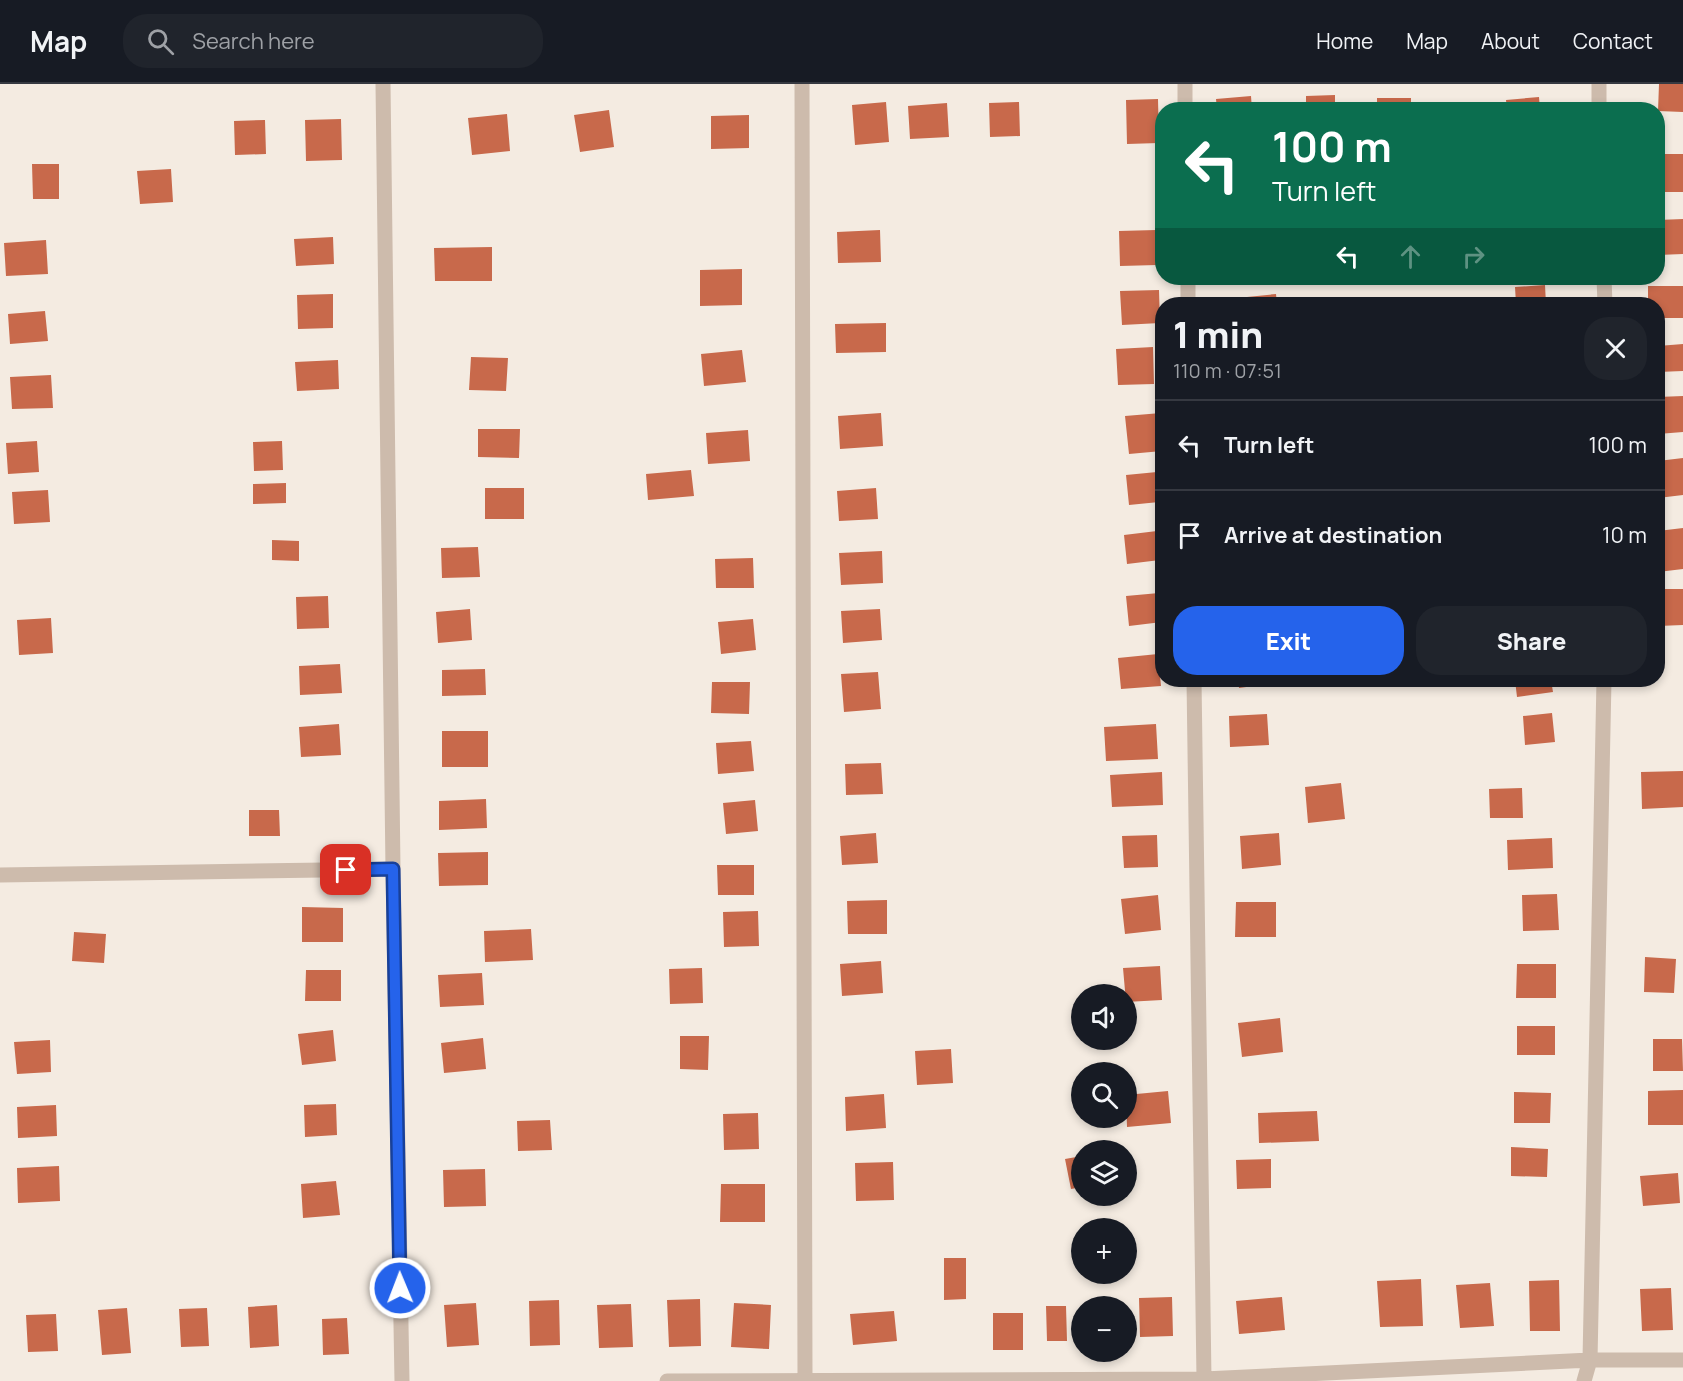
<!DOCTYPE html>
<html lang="en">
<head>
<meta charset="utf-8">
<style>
	body { margin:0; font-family:Manrope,sans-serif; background:#20242c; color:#f1f3f6; height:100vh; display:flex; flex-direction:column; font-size:22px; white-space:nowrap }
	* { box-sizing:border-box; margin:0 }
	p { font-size:20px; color:#9ea1a6 }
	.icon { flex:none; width:33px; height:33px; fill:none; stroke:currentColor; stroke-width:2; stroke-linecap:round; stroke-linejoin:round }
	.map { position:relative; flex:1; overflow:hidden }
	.panel { position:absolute; left:1155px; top:213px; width:510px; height:390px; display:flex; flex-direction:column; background:#171b24; border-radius:24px; box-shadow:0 3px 9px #0003 }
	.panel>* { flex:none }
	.hud { position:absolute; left:1155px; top:18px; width:510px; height:183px; border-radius:24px; box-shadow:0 3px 9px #0003; background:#0b6e4f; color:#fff; overflow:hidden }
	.tools { position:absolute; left:1071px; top:900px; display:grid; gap:12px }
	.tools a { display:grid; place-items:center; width:66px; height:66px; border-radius:50%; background:#171b24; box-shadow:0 3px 9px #0003; font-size:30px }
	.pin { position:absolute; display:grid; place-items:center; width:51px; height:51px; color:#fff; margin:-26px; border-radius:12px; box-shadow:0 3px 9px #0006 }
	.me { position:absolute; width:66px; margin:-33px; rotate:359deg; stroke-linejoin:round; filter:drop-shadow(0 0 4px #0008) }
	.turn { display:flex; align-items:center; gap:21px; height:126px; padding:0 18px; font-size:27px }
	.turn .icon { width:78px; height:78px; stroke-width:2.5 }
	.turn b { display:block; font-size:42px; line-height:51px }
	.lanes { display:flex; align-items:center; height:57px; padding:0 18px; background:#0003; justify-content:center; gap:30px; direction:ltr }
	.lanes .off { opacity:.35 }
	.round { display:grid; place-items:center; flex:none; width:63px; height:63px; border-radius:24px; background:#20242c }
	.summary { display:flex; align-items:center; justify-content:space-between; height:102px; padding:0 18px }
	h1 { font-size:36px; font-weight:800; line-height:45px }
	.action { display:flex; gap:12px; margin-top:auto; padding:12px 18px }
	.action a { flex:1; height:69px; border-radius:24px; background:#2563eb; color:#fff; font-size:24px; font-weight:800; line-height:69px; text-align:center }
	.action a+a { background:#20242c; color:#f1f3f6 }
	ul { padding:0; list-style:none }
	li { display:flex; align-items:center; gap:18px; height:90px; padding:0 18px; border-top:2px solid #363941 }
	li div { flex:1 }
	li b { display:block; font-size:22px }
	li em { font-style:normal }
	header { display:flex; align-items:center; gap:36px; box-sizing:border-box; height:84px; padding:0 30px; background:#171b24; border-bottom:2px solid #363941 }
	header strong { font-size:28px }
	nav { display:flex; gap:33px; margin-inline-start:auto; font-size:21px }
	.search { width:420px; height:54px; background:#20242c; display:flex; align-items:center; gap:15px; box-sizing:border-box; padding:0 21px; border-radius:24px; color:#9ea1a6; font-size:22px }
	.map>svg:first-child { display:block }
	.building { fill:#c8694b }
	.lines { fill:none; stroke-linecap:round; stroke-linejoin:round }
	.street { stroke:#cdbbac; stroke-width:15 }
	.route-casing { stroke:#184099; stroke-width:15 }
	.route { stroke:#2563eb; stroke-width:10 }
</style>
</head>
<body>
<header>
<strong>Map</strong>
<div class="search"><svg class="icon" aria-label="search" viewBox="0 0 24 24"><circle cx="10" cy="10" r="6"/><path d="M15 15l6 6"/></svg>Search here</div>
<nav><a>Home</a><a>Map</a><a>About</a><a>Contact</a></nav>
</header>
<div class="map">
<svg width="1683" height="1297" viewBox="0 0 1683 1297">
	<rect width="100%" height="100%" fill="#f4ebe1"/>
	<path class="building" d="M1659,0H1683V28L1658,27Z
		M1335,11V26H1306V12Z
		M1251,12L1252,26H1217L1216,15Z
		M1539,13L1540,26H1507L1506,16Z
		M1377,14H1411V26H1377Z
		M1158,15L1159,59L1127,60L1126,16Z
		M886,18L889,58L855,61L852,21Z
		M1019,18L1020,52L990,53L989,19Z
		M947,19L949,53L910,55L908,22Z
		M609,26L614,63L580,68L574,31Z
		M507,30L510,67L472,71L468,34Z
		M749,31V64L711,65V32Z
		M341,35L342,76L306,77L305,36Z
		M265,36L266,70L235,71L234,37Z
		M1658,70H1683V108H1658Z
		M32,80H59V115H33Z
		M171,85L173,118L140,120L137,87Z
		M1683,135V170L1658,171V136Z
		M880,146L881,178L838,179L837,148Z
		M1156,146L1157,181L1120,182L1119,147Z
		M333,153L334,180L296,182L294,155Z
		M46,156L48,190L6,192L4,159Z
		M492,163V197H435L434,164Z
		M742,185V221L700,222V186Z
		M1545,201L1546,220H1516L1515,203Z
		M1648,202H1683V234H1658V220H1648Z
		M1159,206L1160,239L1122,241L1120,207Z
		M333,210V244L298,245L297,211Z
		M1276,210L1277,220H1238L1237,214Z
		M45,227L48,257L10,260L8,230Z
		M886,239V268L836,269L835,240Z
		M1683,260V287L1658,288V262Z
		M1153,263L1154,300L1118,301L1116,265Z
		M742,266L746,298L704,302L701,270Z
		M471,273L508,274L506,307L469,306Z
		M338,276L339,305L297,307L295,278Z
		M51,291L53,324L12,325L10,293Z
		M1683,312V348L1658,350V313Z
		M881,329L883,362L840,365L838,332Z
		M1161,329L1162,367L1129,370L1125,332Z
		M478,345H520L519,374L478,373Z
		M748,346L750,377L708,380L706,349Z
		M37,357L39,388L8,390L6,359Z
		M282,357L283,386L254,387L253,358Z
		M1683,374V411L1658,414V377Z
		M691,386L694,412L648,416L646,390Z
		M1157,388L1159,418L1129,421L1126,391Z
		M286,399V419L253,420V400Z
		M485,404H524V435H485Z
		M876,404L878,435L839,437L837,407Z
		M48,406L50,438L14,440L12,408Z
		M1683,444V485L1658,488V447Z
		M1157,447L1160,476L1127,480L1124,451Z
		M272,456L299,457V477L272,476Z
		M478,463L480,493L442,494L441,464Z
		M882,467L883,499L841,501L839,469Z
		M753,474L754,504H716L715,475Z
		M1658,505H1683V541L1658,542Z
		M1159,509L1162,538L1129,542L1126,512Z
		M328,512L329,544L297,545L296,513Z
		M470,525L472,556L438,559L436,528Z
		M880,525L882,556L843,559L841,527Z
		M51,534L53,569L19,571L17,536Z
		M753,535L756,566L721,570L718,538Z
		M1158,570L1161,602L1121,605L1118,574Z
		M340,580L342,609L300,611L299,582Z
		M485,585L486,611L442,612V586Z
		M878,588L881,625L844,628L841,590Z
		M1238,596H1275V599L1239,604Z
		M1515,596H1551L1553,608L1517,613Z
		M712,598H750L749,630L711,629Z
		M1552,629L1555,658L1525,661L1523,632Z
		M1267,630L1269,661L1230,663L1229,632Z
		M339,640L341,671L301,673L299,643Z
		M1156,640L1158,675L1106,677L1104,643Z
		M442,647H488V683H442Z
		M751,657L754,687L718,690L716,659Z
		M881,679L883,710L846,711L845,680Z
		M1683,687V723L1642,725L1641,688Z
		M1162,688L1163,721L1112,723L1110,691Z
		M1341,699L1345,735L1308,739L1305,703Z
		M1522,704L1523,734H1490L1489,705Z
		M486,715L487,744L439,746V717Z
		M755,716L758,747L726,750L723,719Z
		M249,726H279L280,752H249Z
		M876,749L878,779L842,781L840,752Z
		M1279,749L1281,781L1242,785L1240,752Z
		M1157,751L1158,783L1124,784L1122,752Z
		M1552,754L1553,784L1508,786L1507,756Z
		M488,768V801L439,802L438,769Z
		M717,781H754V811H718Z
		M1557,810L1559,846L1523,847L1522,811Z
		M1158,811L1161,846L1125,850L1121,815Z
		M887,816V850H848L847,817Z
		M1236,818H1276V853H1235Z
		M302,823L343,824V858H302Z
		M758,827L759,862L724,863L723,828Z
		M531,845L533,876L485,878L484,847Z
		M74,848L106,850L104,879L72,877Z
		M1645,873L1676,875L1674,909L1644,908Z
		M881,877L883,909L842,912L840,880Z
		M1517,880H1556V914H1516Z
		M1160,882L1162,916L1126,918L1123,884Z
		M702,884L703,919L670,920L669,885Z
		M306,886H341V917H305Z
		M482,889L484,921L440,923L438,891Z
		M1280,934L1283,968L1242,973L1238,939Z
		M1517,942H1555V971H1517Z
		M333,946L336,977L302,981L298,950Z
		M680,952H709L708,986L680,985Z
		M483,954L486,985L444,989L441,959Z
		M1653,955H1682L1683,987H1653Z
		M50,956L51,988L17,990L14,958Z
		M951,965L953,999L917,1001L915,967Z
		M1683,1006V1041H1648V1007Z
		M1168,1007L1171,1039L1127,1043L1126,1011Z
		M1514,1008L1551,1009L1550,1039H1514Z
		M884,1010L886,1044L846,1047L845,1013Z
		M336,1020L337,1051L305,1053L304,1021Z
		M56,1021L57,1052L18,1054L17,1023Z
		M1317,1027L1319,1057L1259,1059L1258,1029Z
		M758,1029L759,1065L724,1066L723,1030Z
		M550,1036L552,1066L518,1067L517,1037Z
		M1511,1063L1548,1065L1547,1093L1511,1092Z
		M1082,1072V1103L1071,1105L1065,1075Z
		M1271,1075V1104L1237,1105L1236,1076Z
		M893,1078L894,1116L856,1117L855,1079Z
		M59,1082L60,1117L18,1119L17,1084Z
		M485,1085L486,1122L444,1123L443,1086Z
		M1678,1089L1680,1119L1643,1122L1640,1092Z
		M336,1097L340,1131L303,1134L301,1100Z
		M721,1100H765V1138H720Z
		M944,1174H966V1215L944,1216Z
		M1421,1195L1423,1242L1380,1243L1377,1197Z
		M1559,1196L1560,1247H1530L1529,1197Z
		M1490,1199L1494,1242L1460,1244L1456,1201Z
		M1671,1204L1673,1246L1642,1247L1640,1205Z
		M1172,1213L1173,1252L1140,1253L1139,1214Z
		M1282,1213L1285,1246L1239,1250L1236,1217Z
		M700,1215L701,1262L669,1263L667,1216Z
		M559,1216L560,1261L530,1262L529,1217Z
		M476,1219L479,1261L447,1263L444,1221Z
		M734,1219L771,1221L769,1265L731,1263Z
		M631,1220L633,1263L599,1264L597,1221Z
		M277,1221L279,1262L250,1264L248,1223Z
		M1046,1222H1066L1067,1257H1047Z
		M127,1224L131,1269L102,1271L98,1226Z
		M207,1224L209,1262L181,1263L179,1225Z
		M894,1227L897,1257L853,1261L850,1230Z
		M993,1229H1023V1266H993Z
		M56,1230L58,1267L28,1268L26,1231Z
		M347,1234L349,1270L323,1271L322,1235Z"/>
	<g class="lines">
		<path class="street" d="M383,0L393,785L402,1297
			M802,0L805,1295
			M1185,0V26
			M1599,0V26
			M1188,194V220
			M1604,194L1605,220
			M1194,596L1204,1295
			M0,791L393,785
			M667,1297L1204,1295L1590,1276H1683
			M1584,1297L1590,1276L1604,596"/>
	</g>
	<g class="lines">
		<defs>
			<path id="route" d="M346,786L393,785L400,1204"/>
		</defs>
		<use href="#route" class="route-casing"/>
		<use href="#route" class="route"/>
	</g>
</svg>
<div class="tools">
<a><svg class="icon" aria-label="sound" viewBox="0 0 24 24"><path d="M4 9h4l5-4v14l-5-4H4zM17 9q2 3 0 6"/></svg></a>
<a><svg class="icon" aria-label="search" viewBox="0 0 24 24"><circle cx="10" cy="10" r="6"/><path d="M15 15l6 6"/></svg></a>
<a><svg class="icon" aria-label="layers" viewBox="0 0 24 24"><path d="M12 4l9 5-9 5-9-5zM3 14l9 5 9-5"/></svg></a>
<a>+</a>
<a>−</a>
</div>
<div class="pin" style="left:346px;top:786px;background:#d93025"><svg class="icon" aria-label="arrive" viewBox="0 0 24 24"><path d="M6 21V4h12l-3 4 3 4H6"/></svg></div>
<svg class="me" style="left:400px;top:1204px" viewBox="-20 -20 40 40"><circle r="17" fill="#2563eb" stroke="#fff" stroke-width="3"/><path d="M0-11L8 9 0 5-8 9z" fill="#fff"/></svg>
<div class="hud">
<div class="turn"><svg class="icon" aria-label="left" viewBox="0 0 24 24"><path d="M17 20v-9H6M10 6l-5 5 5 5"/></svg><div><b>100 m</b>Turn left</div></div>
<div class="lanes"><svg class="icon" aria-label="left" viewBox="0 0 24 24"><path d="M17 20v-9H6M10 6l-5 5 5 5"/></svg><svg class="icon off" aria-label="ahead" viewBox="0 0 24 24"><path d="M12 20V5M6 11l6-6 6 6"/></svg><svg class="icon off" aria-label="right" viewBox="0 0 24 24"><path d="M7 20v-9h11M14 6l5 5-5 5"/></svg></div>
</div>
<section class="panel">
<div class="summary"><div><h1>1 min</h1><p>110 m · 07:51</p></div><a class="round"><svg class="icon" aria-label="close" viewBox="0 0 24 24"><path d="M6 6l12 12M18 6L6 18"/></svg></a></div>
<ul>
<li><svg class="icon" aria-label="left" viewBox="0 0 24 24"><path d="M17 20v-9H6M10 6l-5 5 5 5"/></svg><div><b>Turn left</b></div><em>100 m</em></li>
<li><svg class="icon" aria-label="arrive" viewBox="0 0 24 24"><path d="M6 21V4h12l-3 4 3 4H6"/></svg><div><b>Arrive at destination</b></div><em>10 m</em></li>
</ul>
<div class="action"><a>Exit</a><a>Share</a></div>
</section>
</div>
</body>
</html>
